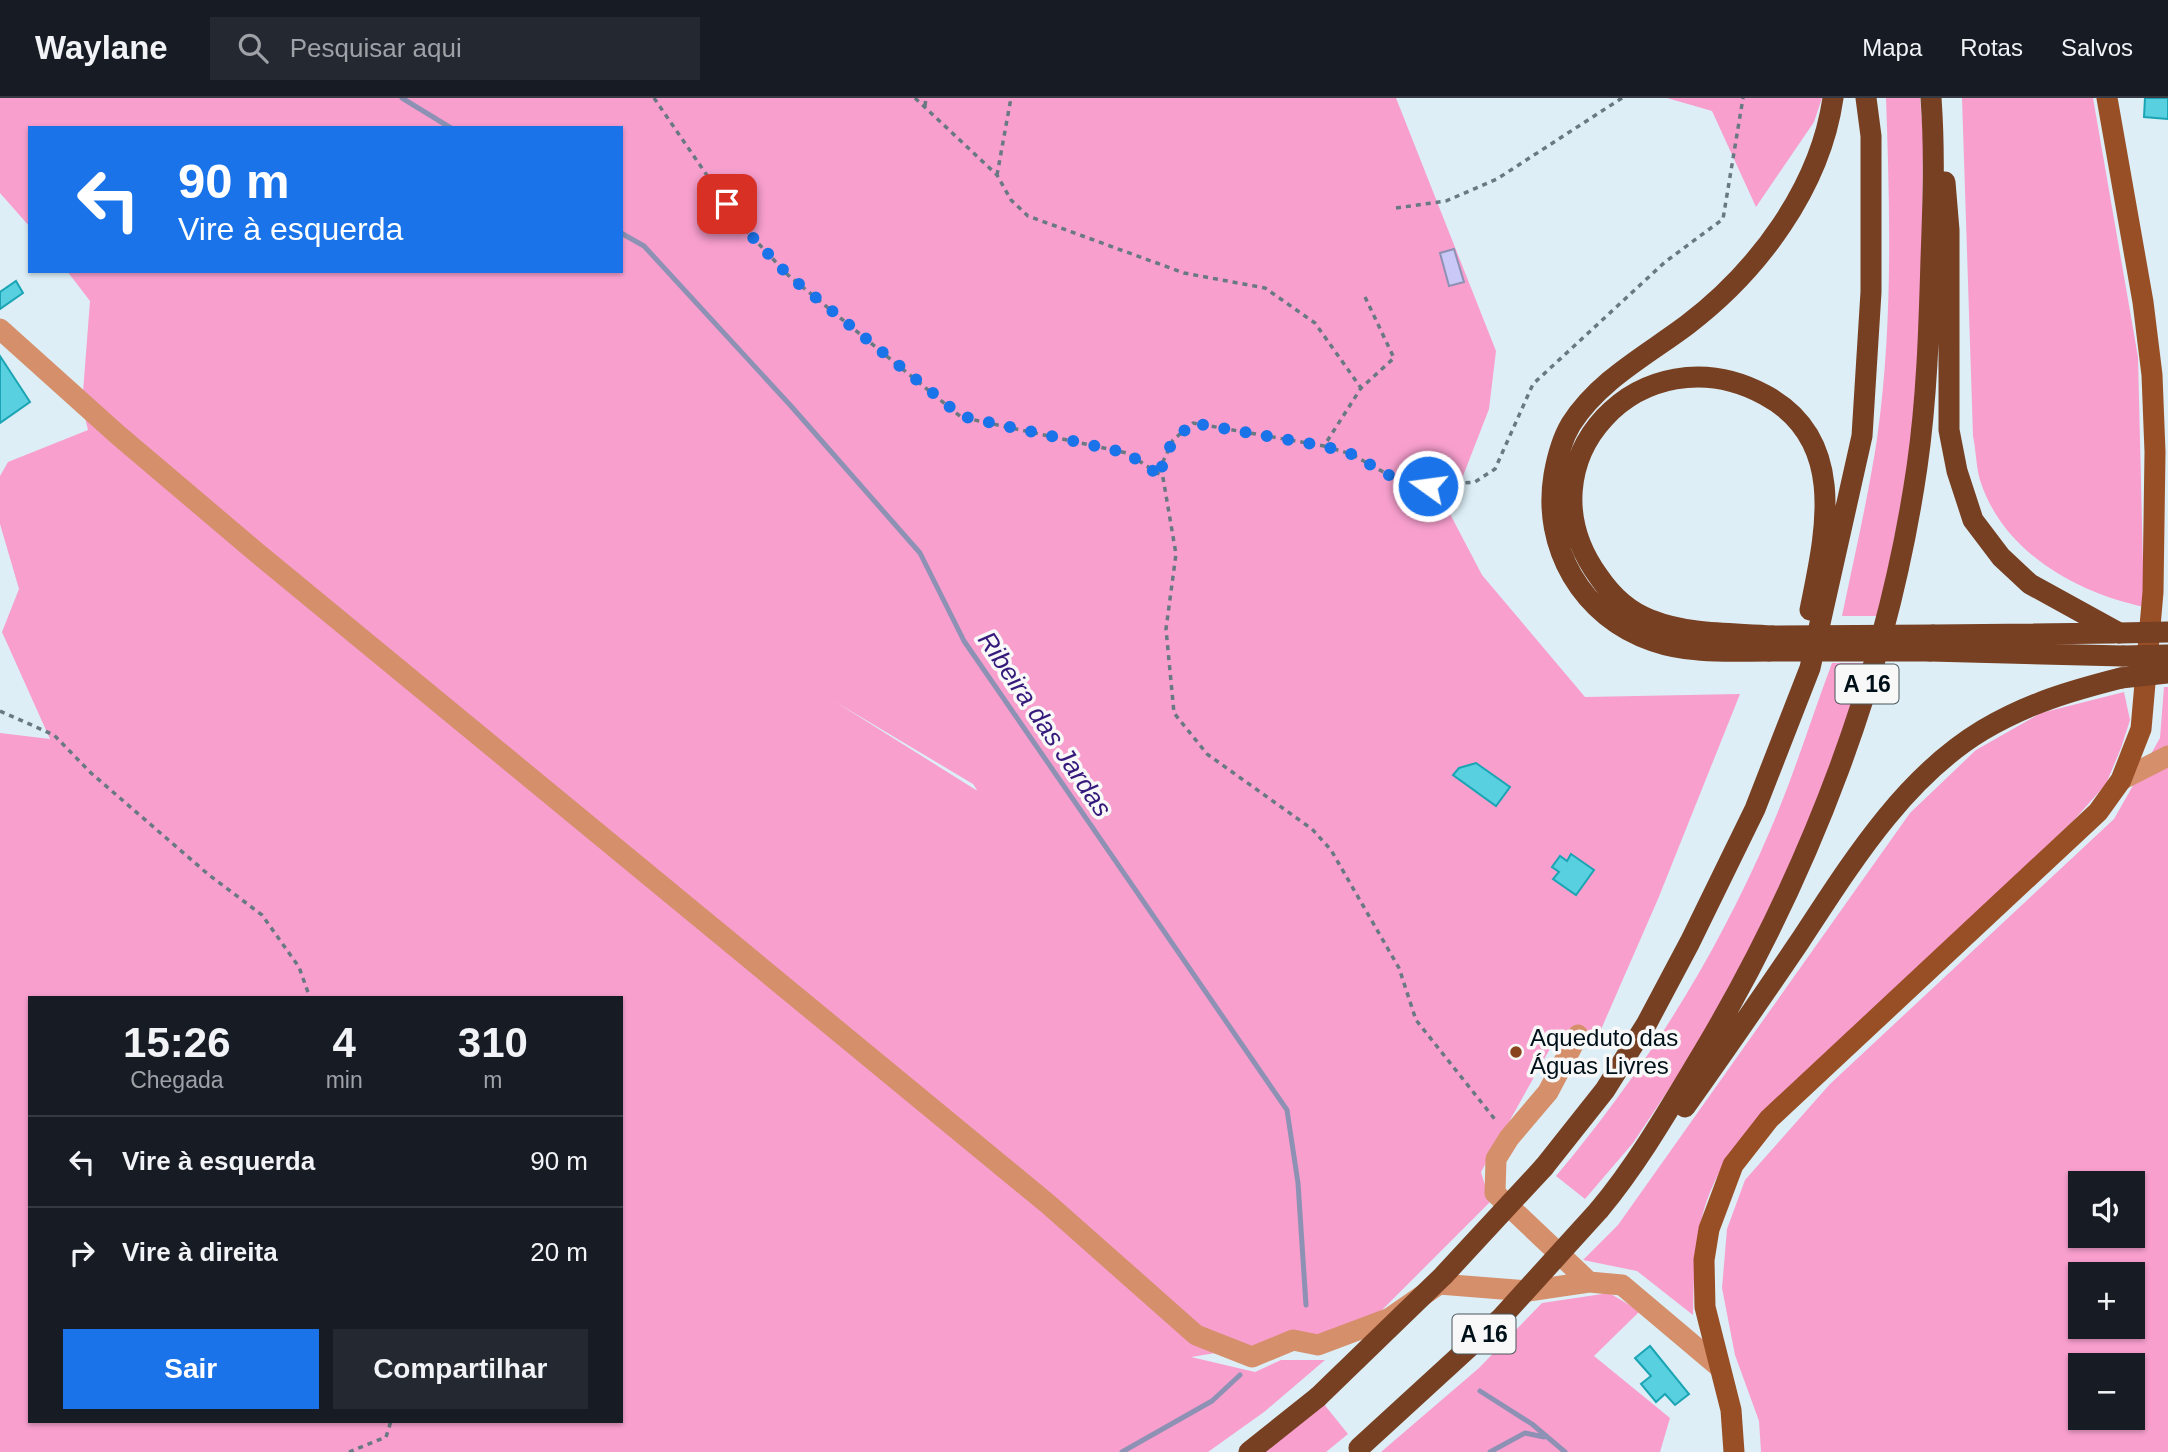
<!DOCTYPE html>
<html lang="pt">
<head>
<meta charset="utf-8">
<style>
	body { margin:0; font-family:Arial,sans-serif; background:#242831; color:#f1f3f6; height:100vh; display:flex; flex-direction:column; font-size:26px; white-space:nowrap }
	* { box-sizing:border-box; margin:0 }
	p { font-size:23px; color:#9ea1a6 }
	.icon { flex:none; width:38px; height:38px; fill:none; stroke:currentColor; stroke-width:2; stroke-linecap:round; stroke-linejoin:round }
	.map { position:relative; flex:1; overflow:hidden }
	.sheet { position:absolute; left:28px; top:898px; width:595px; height:427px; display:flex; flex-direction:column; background:#171b24; border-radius:0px; box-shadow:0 2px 5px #0004 }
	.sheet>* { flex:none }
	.banner { position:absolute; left:28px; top:28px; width:595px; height:147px; border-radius:0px; box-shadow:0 2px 5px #0004; background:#1a73e8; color:#fff; overflow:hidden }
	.buttons { position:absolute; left:2068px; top:1073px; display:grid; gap:14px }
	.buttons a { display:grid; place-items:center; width:77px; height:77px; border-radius:0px; background:#171b24; box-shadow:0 2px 5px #0004; font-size:35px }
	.pin { position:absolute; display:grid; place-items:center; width:60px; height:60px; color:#fff; margin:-30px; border-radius:14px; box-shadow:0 4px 10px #0006 }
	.me { position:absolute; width:77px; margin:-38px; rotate:284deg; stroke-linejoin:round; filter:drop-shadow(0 0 5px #0008) }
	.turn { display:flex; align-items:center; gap:24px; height:147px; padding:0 35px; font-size:32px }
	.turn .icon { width:91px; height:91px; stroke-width:2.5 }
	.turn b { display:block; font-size:49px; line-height:60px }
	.eta { display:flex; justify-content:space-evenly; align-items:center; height:119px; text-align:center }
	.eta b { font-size:42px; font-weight:600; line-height:49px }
	.cta { display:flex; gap:14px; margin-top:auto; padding:14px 35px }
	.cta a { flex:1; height:80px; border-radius:0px; background:#1a73e8; color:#fff; font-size:28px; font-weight:600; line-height:80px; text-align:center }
	.cta a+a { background:#242831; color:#f1f3f6 }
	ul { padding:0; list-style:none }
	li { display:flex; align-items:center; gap:21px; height:91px; padding:0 35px; border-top:2px solid #363941 }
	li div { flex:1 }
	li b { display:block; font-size:26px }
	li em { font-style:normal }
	header { display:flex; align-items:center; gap:42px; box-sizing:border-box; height:98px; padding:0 35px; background:#171b24; border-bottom:2px solid #363941 }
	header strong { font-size:33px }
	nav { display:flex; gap:38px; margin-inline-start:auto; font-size:24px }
	.search { width:490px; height:63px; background:#242831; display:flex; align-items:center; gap:18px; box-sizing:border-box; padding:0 24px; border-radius:0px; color:#9ea1a6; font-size:26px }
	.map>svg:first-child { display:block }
	.green { fill:#f89fce; fill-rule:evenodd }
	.water { fill:#cac8f6; stroke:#8d91b3; stroke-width:2 }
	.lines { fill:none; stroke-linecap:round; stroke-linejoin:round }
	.stream { stroke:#8d91b3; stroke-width:5 }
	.building { fill:#58d0e0; stroke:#1ba4b3; stroke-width:2 }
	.path { stroke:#697981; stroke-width:3.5; stroke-dasharray:5 5; stroke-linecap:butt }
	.minor { stroke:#d58f6b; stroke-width:21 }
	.major { stroke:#994f26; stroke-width:21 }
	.highway { stroke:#784022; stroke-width:21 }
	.highway-bridge { stroke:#784022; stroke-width:21 }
	.route { stroke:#1a73e8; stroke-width:12; stroke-dasharray:0 21.6 }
	.poi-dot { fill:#8a441d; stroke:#f8f8f8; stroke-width:2.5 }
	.labels { text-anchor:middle; stroke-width:7; stroke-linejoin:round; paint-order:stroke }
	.shield { fill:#f8f8f8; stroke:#4a565b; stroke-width:2 }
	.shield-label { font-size:23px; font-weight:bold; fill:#001018 }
	.poi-label { font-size:24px; fill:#001018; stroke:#f8f8f8; text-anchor:start }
	.water-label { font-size:26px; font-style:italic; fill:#351a7c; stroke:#f8f8f8 }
</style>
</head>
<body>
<header>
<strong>Waylane</strong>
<div class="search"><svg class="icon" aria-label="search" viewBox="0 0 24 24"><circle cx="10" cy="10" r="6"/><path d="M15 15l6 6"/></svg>Pesquisar aqui</div>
<nav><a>Mapa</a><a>Rotas</a><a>Salvos</a></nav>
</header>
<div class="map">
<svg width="2168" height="1354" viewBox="0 0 2168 1354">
	<rect width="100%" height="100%" fill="#ddeef6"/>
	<path class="green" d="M0,0H1396L1496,253L1489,311L1449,414L1482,477L1585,599L1740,596L1658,801L1599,936L1557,938L1481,1074L1490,1104L1380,1214L1319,1238L1191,1259L1255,1274L1281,1262H1325L1264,1314L1208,1354H0V635L50,641L2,534L19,491L0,426V378L8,364L88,332L82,307L90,203L67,173H621V30H30V129L0,95ZM834,603L973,686L977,692H976ZM30,900H621V1323H30Z
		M1667,0H1822L1814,24L1756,109L1712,13Z
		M1886,0H1920L1923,37L1921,259L1906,380L1879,518H1842C1854,460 1868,400 1877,341C1893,228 1890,114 1886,0Z
		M1962,0H2093L2138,259L2144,509C2075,494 2003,454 1980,382C1976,368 1976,352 1973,338Z
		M1832,565H1865L1813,720L1713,925L1633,1045L1585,1101L1556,1078C1643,975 1716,859 1769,735C1793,680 1811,621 1832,565Z
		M2164,589H2168V1354H1761L1759,1323L1735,1257L1722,1190L1727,1131L1745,1082L1830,986L2114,721L2160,640ZM2081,1085H2133V1138H2081ZM2081,1176H2133V1228H2081ZM2081,1267H2133V1320H2081Z
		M2124,594L2130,622L2121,650L2106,686L2075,721L1773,1009C1758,1026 1739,1043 1727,1062C1695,1110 1694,1161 1693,1217L1637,1173L1583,1162L1618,1127L1910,715L1976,652L2041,615Z
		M1609,1195L1640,1213L1594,1258L1670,1320L1660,1354H1381L1479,1270L1542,1205Z
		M1323,1305L1348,1336L1326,1354H1261Z"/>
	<path class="water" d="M1454,151L1464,184L1449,188L1440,155Z"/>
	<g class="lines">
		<path class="stream" d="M402,0L451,30
			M621,135L644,148L791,308L920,455L964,543L1287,1012L1298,1085L1306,1207
			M1480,1293L1532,1326L1565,1354
			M1122,1354L1212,1303L1240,1277
			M1490,1354L1525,1335L1544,1339"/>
	</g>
	<path class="building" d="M2145,0H2168V21L2144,19Z
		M16,183L23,195L0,211V194Z
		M0,258L30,304L0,325Z
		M1476,665L1510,689L1496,708L1453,677L1459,670Z
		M1571,756L1594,772L1576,797L1553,781L1559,774L1552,769L1560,758L1567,763Z
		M1650,1248L1689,1296L1675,1307L1665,1296L1656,1304L1641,1286L1651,1278L1635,1260Z"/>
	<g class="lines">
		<path class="path" d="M654,0L741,127L788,177L961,319L1127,355L1162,378
			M915,0L997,77L1011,102L1028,118L1184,175L1265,190L1315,225L1361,290
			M925,8L926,0
			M997,77L1011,0
			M1396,110L1446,103L1497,81L1622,0
			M1365,199L1394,260L1361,290L1324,348L1193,325L1173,342L1161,368L1176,456L1166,531L1174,615L1207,656L1312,731L1331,752L1399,870L1416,922L1497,1024
			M1324,348L1351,356L1396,381L1428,388L1475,384L1495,371L1533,286L1665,164L1723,121L1743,0
			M0,613L54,637L91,675L209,777L262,817L299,869L310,900
			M349,1354L386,1339L391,1323"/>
		<path class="minor" d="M0,231L118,337L256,454L1048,1106L1196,1237L1252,1259L1293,1242L1318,1247L1390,1220L1439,1186L1528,1193L1589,1184L1622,1187L1718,1268
			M2121,682L2168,658
			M1578,937L1548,994L1509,1040L1496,1061L1495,1095L1589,1184"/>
		<path class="major" d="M1734,1354L1731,1312L1705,1209L1704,1162L1709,1131L1733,1067L1769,1021L2098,714L2121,682L2141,631L2153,494L2155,354L2152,277L2143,204L2107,0"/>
		<path class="highway" d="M1945,84L1949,132V332L1957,373L1973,422L2001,459L2030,486L2119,535
			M1933,537L2114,535
			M1772,538C1733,535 1688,537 1651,522C1629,514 1612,498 1599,479C1515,364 1642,230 1765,297C1849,342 1825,437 1810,512
			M1769,553C1730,553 1690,556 1653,543C1582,519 1542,449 1554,377C1557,360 1562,341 1571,326C1599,282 1647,257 1687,227C1758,173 1820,90 1833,0
			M1930,553L2123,558
			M1685,1009C1724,954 1762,899 1800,843C1850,767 1903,680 1983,632C2029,605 2070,593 2121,580
			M1544,1069L1605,992L1647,925L1690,844L1755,711L1810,570L1862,338L1871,194V38L1866,0
			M1599,1112C1639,1064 1672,1006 1704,953C1810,774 1887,575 1917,369C1927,300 1929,230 1931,161C1933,107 1935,54 1931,0
			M1249,1354L1318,1299"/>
		<path class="highway-bridge" d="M2119,535L2168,534
			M1772,538L1933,537
			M1769,553H1930
			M2123,558L2168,557
			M2121,580L2168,575
			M1318,1299L1443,1178L1544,1069
			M1359,1350L1501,1220L1599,1112"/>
	</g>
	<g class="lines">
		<path class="route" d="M727,106L741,127L788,177L961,318L1127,355L1162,379C1159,355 1177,339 1193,325L1324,348L1351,356L1396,381L1428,388"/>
	</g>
	<circle class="poi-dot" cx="1516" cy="954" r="7"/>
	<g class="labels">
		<g class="shield">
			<rect x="1835.5" y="566.5" width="63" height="39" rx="5"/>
			<rect x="1452.5" y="1216.5" width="63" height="39" rx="5"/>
		</g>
		<g class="shield-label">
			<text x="1867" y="594">A 16</text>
			<text x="1484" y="1244">A 16</text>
		</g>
		<g class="poi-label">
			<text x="1530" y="948">Aqueduto das<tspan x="1530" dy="28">Águas Livres</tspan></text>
		</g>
		<g class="water-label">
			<text transform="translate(1045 626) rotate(56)" y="9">Ribeira das Jardas</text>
		</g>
	</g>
</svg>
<div class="buttons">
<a><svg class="icon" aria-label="sound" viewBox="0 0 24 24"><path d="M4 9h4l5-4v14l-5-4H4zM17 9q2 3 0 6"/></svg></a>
<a>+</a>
<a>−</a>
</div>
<div class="pin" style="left:727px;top:106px;background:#d93025"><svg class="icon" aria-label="arrive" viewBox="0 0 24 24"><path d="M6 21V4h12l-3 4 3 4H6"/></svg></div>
<svg class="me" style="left:1428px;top:388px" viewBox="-20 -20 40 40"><circle r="17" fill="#1a73e8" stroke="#fff" stroke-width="3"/><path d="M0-11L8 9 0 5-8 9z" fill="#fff"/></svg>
<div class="banner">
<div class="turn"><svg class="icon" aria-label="left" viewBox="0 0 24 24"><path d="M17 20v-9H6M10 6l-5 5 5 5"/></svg><div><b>90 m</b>Vire à esquerda</div></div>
</div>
<section class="sheet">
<div class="eta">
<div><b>15:26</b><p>Chegada</p></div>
<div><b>4</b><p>min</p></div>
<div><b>310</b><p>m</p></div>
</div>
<ul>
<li><svg class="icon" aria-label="left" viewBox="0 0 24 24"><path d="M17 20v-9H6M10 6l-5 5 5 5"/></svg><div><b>Vire à esquerda</b></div><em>90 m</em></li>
<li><svg class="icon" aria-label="right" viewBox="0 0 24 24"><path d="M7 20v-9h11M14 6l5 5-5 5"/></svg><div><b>Vire à direita</b></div><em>20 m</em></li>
</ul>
<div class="cta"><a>Sair</a><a>Compartilhar</a></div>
</section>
</div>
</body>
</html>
